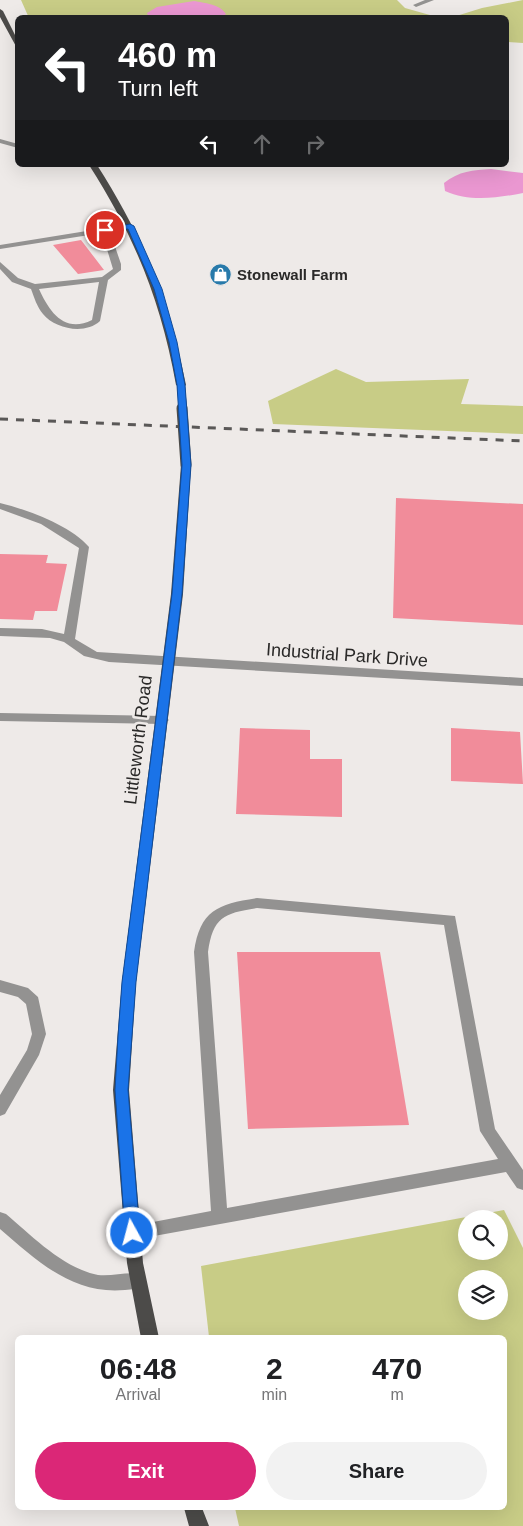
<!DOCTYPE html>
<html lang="en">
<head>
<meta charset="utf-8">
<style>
	body { margin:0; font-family:Helvetica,sans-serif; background:#f2f2f2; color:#202124; height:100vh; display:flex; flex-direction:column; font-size:19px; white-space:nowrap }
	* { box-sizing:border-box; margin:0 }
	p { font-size:16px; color:#757577 }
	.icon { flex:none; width:28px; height:28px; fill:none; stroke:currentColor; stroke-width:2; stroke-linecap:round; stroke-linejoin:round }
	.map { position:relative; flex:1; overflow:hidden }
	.sheet { position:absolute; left:15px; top:1335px; width:492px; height:175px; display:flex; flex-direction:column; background:#fff; border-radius:8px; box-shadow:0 5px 20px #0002 }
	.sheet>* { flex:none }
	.guide { position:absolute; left:15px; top:15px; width:494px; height:152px; border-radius:8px; box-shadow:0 5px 20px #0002; background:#202124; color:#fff; overflow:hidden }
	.buttons { position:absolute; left:458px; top:1210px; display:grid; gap:10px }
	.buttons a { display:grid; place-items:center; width:50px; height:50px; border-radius:50%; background:#fff; box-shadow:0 5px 20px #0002; font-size:25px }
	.pin { position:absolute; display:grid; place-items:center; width:42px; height:42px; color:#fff; margin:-21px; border:2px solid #fff; border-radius:50%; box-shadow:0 1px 5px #0007 }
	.me { position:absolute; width:55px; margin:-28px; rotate:353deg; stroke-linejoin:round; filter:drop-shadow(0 0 4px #0008) }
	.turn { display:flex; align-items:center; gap:18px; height:105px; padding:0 20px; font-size:22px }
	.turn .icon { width:65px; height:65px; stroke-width:2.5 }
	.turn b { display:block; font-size:35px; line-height:42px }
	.lanes { display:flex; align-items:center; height:48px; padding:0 20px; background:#0003; justify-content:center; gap:25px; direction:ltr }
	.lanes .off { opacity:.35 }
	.eta { display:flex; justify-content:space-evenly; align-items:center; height:85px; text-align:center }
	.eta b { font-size:30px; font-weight:800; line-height:35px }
	.primary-button { display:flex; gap:10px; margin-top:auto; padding:10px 20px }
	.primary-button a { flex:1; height:58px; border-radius:30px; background:#db2777; color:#fff; font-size:20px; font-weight:800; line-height:58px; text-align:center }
	.primary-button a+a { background:#f2f2f2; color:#202124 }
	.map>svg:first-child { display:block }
	.green { fill:#c8cc86; fill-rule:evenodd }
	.water { fill:#ea97d1 }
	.building { fill:#f18c9a }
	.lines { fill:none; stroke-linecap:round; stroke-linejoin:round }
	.minor { fill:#939291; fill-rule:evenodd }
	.major { fill:#4c4b49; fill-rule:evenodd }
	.rail { stroke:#5a5857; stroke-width:3; stroke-dasharray:8 8; stroke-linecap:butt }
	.major-bridge-far1 { stroke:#4c4b49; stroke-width:8 }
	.major-bridge { stroke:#4c4b49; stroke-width:11 }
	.route { fill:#1a73e8; stroke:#114b97 }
	.labels { text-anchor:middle; stroke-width:5; stroke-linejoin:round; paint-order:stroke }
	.far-poi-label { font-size:15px; font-weight:bold; fill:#2a2928; stroke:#eeeae8; text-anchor:start }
	.street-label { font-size:18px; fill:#2a2928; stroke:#eeeae8 }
</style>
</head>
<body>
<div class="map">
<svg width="523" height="1526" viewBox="0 0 523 1526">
	<rect width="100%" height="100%" fill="#eeeae8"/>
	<path class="green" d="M21,0H397L405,8L437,17L29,18Z
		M523,0V43L506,42V18L453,17L482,8Z
		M336,369L366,382L469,379L461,404L523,406V434L273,424L268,401Z
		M504,1210L523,1248V1526H239L235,1508H505V1338L209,1337L201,1266ZM466,1219H499V1251H466ZM466,1279H499V1311H466Z"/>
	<path class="water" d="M194,1C204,3 220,4 226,14L222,17L149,18L147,13L157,7Z
		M491,169L523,173V193C497,198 469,202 445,191L444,183C459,171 473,170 491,169Z"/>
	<path class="building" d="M81,240L104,270L78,274L53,245Z
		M396,498L523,504V625L393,618Z
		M0,554L48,555L46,563L67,564L57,611H35L33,620L0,619Z
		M240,728L310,730V759H342V817L236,814Z
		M451,728L520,732L523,784L451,781Z
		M237,952H380L409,1125L248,1129Z"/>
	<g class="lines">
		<path class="minor" d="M425,0H434L416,7L413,5Z
			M0,139L18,144V148L0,143Z
			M130,224L134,226L133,228L110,232L121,264V270L108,280L100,321C85,335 55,329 43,314C37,307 34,297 31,289L12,282L0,269V262L18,278L35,284L102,277L113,269L102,233L0,249V245ZM99,282L92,320C64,334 49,311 39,289Z
			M0,503C28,510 70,525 89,547L75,639L97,652L523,678V686L109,662L84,656L64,642L50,638L0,636V628L42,629L64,634L79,548L41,524L0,509Z
			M0,713L163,716L169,720L163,724L0,721Z
			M257,898L455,916L495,1129L523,1170V1190L517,1188L506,1172L132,1240L126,1238L124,1233L126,1228L132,1226L211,1211L194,952C200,910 218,904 257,898ZM257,908L444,925L480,1131L498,1159L227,1208L208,952C213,917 224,913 257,908Z
			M0,980L28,988L38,997L46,1034L39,1055L5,1114L0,1116V1095L27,1050L32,1034L26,1004L18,997L0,992Z
			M0,1212L6,1214C32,1236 63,1268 98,1275C113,1277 130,1270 144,1275L146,1281L144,1287C138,1289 132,1289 125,1290C73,1295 37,1261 0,1229Z"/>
		<path class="major" d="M0,9L3,11L18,41V50L0,17Z
			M89,165H97C143,237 169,301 186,385L184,387L181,388L176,385C161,301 135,237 89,165Z
			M186,462L191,465L183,594L136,982L129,1090L143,1263L159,1338H141L127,1263L113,1090L122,982L171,594L181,465Z
			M184,1508H202L209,1526H189Z"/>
		<path class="rail" d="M0,419L523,441"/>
		<path class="major-bridge-far1" d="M181,385L183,409"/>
		<path class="major-bridge" d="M182,408L186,465"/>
	</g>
	<path class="route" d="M130,224L134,226L162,289L177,342L185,385L191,465L182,594L136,982L128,1090L140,1233L137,1238L132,1240L127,1238L125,1233L115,1090L118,1036L122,982L172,594L182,465L177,385L169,342L154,289L128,229L105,232L101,230Z"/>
	<defs>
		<symbol id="shop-disc" viewBox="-11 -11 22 22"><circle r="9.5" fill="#287aaa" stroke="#eeeae8"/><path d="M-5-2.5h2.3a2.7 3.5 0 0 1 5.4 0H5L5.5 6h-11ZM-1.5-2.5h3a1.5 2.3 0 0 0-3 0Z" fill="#fff"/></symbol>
	</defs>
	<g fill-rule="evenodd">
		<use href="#shop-disc" x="208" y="262" width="25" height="25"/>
	</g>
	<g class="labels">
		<g class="far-poi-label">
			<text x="237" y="280">Stonewall Farm</text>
		</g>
		<g class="street-label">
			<text transform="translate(347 655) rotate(4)" y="6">Industrial Park Drive</text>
			<text transform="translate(138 740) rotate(-83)" y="6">Littleworth Road</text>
		</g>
	</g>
</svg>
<div class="buttons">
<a><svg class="icon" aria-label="search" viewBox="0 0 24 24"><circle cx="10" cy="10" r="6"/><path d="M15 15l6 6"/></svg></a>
<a><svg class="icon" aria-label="layers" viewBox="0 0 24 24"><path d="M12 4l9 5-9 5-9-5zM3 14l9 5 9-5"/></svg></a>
</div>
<div class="pin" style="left:105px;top:230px;background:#d93025"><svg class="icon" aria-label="arrive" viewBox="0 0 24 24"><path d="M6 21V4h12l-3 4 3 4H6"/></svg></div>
<svg class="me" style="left:132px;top:1233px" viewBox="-20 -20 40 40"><circle r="17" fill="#1a73e8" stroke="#fff" stroke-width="3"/><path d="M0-11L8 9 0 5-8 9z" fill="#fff"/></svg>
<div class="guide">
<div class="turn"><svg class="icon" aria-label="left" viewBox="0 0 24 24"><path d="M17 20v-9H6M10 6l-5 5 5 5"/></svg><div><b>460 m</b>Turn left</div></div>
<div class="lanes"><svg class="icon" aria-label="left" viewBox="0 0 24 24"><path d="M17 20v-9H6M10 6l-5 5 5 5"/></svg><svg class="icon off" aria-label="ahead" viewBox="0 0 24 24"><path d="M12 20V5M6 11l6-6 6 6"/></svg><svg class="icon off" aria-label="right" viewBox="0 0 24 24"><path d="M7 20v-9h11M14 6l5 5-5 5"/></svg></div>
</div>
<section class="sheet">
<div class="eta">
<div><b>06:48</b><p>Arrival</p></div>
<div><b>2</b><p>min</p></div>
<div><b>470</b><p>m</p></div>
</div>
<div class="primary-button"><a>Exit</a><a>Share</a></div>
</section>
</div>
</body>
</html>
